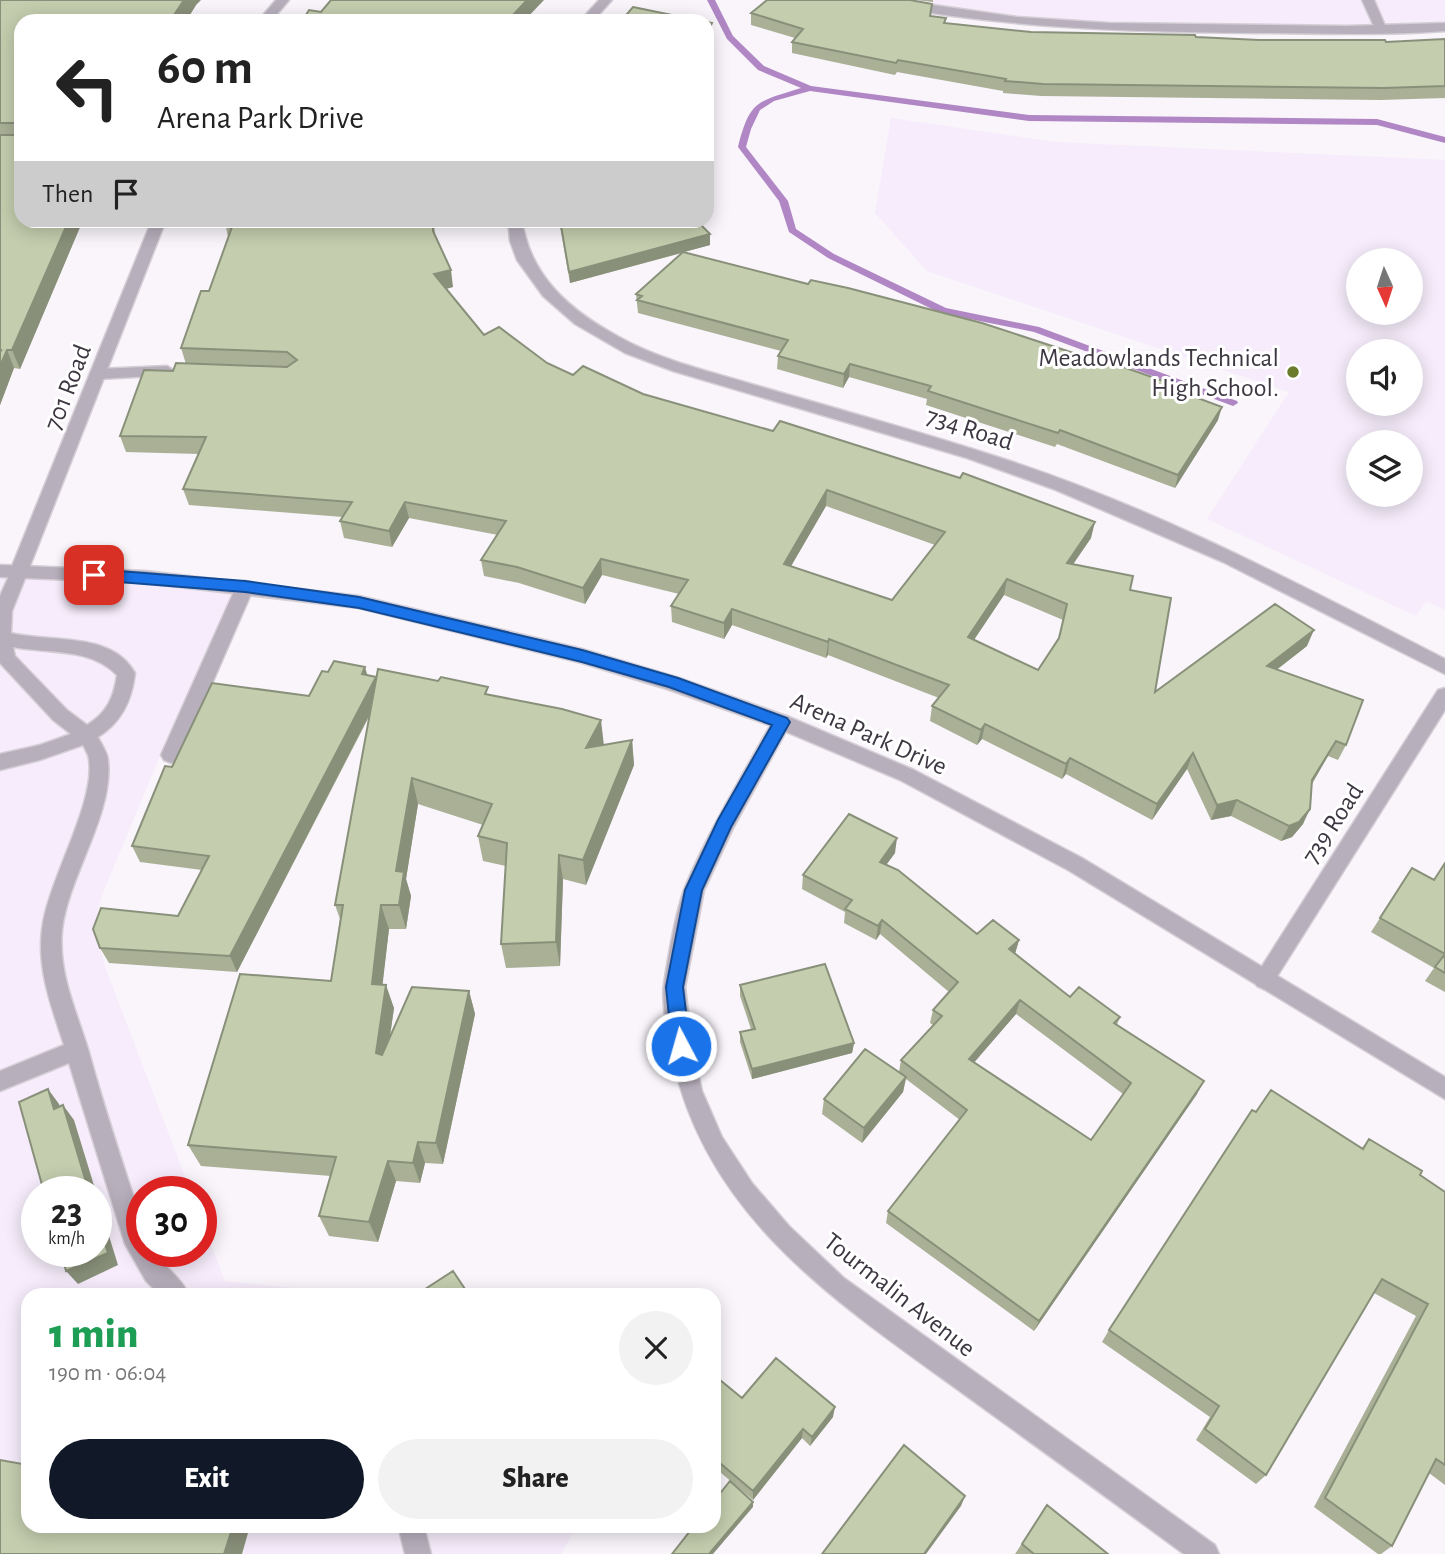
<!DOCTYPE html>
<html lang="en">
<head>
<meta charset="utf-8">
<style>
	body { margin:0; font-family:"Alegreya Sans",sans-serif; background:#f2f2f2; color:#222; height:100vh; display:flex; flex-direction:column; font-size:26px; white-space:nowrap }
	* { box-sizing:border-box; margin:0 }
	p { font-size:23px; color:#767676 }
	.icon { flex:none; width:38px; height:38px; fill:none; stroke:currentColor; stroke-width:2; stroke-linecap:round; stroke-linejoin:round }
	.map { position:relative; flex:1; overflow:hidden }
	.sheet { position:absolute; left:21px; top:1288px; width:700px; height:245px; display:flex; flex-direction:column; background:#fff; border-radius:21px; box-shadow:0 4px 18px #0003 }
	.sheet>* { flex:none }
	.top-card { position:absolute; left:14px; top:14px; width:700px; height:214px; border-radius:21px; box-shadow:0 4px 18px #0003; background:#fff; color:#222; overflow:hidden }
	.needle { width:46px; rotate:177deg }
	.controls { position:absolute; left:1346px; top:248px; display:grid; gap:14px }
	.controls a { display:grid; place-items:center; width:77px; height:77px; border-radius:50%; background:#fff; box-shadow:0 4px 18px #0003; font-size:35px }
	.speed { position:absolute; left:21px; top:1176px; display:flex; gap:14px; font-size:35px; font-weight:700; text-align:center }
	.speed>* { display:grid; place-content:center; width:91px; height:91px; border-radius:50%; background:#fff; box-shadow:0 4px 18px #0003; line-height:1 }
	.speed small { font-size:18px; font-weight:400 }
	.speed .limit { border:10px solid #d22; background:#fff; color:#111 }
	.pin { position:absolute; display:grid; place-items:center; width:60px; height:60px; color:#fff; margin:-30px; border-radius:14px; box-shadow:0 4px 10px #0006 }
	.me { position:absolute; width:77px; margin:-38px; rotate:354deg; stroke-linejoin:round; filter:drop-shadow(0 0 5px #0008) }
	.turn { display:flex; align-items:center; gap:24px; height:147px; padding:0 28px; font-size:32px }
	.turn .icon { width:91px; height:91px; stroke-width:2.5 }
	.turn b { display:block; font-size:49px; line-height:60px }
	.then { display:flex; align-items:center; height:66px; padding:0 28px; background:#0003; gap:14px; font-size:26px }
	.round { display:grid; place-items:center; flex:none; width:74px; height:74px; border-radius:37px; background:#f2f2f2 }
	.overview { display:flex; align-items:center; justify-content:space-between; height:119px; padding:0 28px }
	h1 { font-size:42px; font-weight:800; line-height:52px; color:#1e9e55 }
	.cta { display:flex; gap:14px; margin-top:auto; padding:14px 28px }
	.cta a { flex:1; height:80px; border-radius:42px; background:#111827; color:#fff; font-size:28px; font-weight:800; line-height:80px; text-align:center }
	.cta a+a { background:#f2f2f2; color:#222 }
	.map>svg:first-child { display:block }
	.built { fill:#f6ecfb; fill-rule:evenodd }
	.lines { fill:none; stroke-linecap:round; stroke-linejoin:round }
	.stream { fill:#b087c4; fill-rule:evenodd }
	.service-casing { stroke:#d4cfd6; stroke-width:3 }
	.minor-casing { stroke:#d4cfd6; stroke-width:3 }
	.tertiary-casing { stroke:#d4cfd6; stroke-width:3 }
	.service { fill:#b7afbc; fill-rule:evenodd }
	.minor { fill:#b7afbc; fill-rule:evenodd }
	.tertiary { fill:#b7afbc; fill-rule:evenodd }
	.wall { fill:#a9b096; fill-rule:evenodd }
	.shaded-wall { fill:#89907a }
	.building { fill:#c4cdae; stroke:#89907a; stroke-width:2; fill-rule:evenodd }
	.route { fill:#1a73e8; stroke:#114b97; stroke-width:2 }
	.poi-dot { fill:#6a7c2b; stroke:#fff; stroke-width:2.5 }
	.labels { text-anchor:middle; stroke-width:6; stroke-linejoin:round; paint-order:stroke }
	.poi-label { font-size:26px; fill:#3e3742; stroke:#fff; text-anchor:end }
	.street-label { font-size:26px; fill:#3e3742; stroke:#fff }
</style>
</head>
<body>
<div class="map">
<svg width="1445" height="1554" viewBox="0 0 1445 1554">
	<rect width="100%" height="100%" fill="#f9f5fb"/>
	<path class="built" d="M875,0H1445V27H1065L958,17Z
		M891,118L1055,142L1445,160V610L1426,601L1416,616L1207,519L1289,392L927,271L875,213ZM1358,261H1410V313H1358ZM1358,352H1410V404H1358ZM1358,443H1410V495H1358Z
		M0,572L243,588L221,624L157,763L102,895L94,926L105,967L191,1192H142V1251H201V1219L225,1281L357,1295H28V1526H577L561,1554H0ZM37,1192H96V1251H37Z"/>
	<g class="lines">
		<path class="stream" d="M707,0H715L733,36L764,66L811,86L1029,115L1377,119L1445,137V143L1377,125L1029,121L810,91L774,101L760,110L751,129L746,147L788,201L796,229L834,254L946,308L1039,327L1237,401L1238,403L1233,406L1034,332L940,313L828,258L789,232L779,201L738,147C750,99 758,102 801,88L758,70L727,39Z"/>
		<defs>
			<path id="service" d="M1362,0H1374L1387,30L1385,33H1377Z
				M167,366L175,371L173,375L98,379L90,374L98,369Z
				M19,565L25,567L28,571L12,611L11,633C51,643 112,631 135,673C132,700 122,722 98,737C101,744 108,753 108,761C114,813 68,877 62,930C58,973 76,1010 88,1049C104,1107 123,1165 142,1222V1251H154C164,1267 182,1278 189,1295H160L146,1281L125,1244L69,1063L0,1091V1071L64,1045C52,1008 37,970 42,930C47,882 96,803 89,760C89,755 85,749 83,745L40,760L0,770V754L40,745L71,734L53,720L0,663V596L13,567ZM13,647C49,654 89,647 117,675C114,697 107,713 87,725L67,710L15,656Z
				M245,581L251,582L254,587L181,755L178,760L171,763L164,760L161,755L236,587L239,582Z
				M398,1526H424L431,1554H405Z"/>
			<path id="minor" d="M276,0H289L271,21H258Z
				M599,0H612L593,21H580Z
				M873,0H898L1017,17L1109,23L1347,26L1445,23V31C1381,36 1318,33 1254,33C1128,32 1003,28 879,4Z
				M152,220H166L28,571L25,575H13L10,571Z
				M508,220H522C530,277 571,311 619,337C662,361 712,372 758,386C841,410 925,433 1007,460C1160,510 1302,586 1445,659V674L1223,562L1056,490L967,458L673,371L625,353L575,324L543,296L517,260L510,241Z
				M1445,688V710L1271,986L1264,989L1257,986L1253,980L1257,974L1438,690Z
				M782,715L789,717L791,722L733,828L704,890L685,987L692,1046L702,1091L722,1137L752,1183L789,1226L844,1278L1215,1545L1219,1554H1184C1116,1504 1048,1455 979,1405C852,1312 709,1226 673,1060C669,1040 661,1004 664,984C668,958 676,911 685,887C710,828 744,773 775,717Z"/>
			<path id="tertiary" d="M0,565L145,571L359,596L582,649L679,678L789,717L914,770L1082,858L1445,1077V1099L1068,870L900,780L775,727L667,689L582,663L359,608L145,583L0,577Z"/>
		</defs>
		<use href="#service" class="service-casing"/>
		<use href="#minor" class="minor-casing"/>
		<use href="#tertiary" class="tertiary-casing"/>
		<use href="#service" class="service"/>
		<use href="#minor" class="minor"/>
		<use href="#tertiary" class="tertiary"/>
	</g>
	<path class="wall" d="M0,0L196,5L186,21H21V220H83L20,369L14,368L0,405Z
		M916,0H933V2Z
		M751,13L930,16L946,18L945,23L1031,32L1259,40L1386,42L1445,39V98L1380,100L1041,96L1003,93V91L897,72L895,75L792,53V42L795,38L751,25Z
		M228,220H434L435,235L453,287L446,289L484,335L573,375L643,394L1091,538L1073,564L1130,590L1155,692L1307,646L1277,669L1346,745L1338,760L1328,756L1312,784L1303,824L1292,837L1281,841L1231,816L1211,820L1187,769L1152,820L1066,774L1062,779L982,739L977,745L930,721L932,706L939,698L828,655L826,658L732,625L724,639L672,622L671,606L679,594L602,575L585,604L519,583L484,576L481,560L498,535L409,518L392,547L344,538L340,521L343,517L189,505L183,489L199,454L126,452L120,436L173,371L186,364L181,348L209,291L228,237L226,227ZM826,506L935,545L892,600L791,566ZM1004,595L1063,620L1059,639L1038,670L974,640Z
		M559,220H696L710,245L684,252L1185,393L1218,420L1175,488L1057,444L1055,447L926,405L927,399L849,377L843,388L777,369L778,356L781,351L638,313L636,294L682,253L570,283Z
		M328,672L368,676L490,695L603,745L632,740L634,765L586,885L563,879L560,966L506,968L501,944L506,866L483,861L478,836L483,825L418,804L406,879L411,896L406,929H389L382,984L394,1008L390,1037L469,991L475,1014L443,1164L425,1163L420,1183L396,1181L378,1242L329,1236L319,1216L331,1176L201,1166L188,1145L331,981L340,919L335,905L370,715L237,972L109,963L100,948L178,916L202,870L140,862L132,846L309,696Z
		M895,853L886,865L977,934L1019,940L1015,953L1070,997L1120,1017L1117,1025L1197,1094L1034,1331L886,1223L888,1211L960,1120L906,1079L903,1092L862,1143L822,1114L824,1099L899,1072L901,1060L933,1025L930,1023L933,1010L949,992L880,934L876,940L844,923L845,912L802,889L803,875ZM1016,1014L1123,1094L1091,1140L974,1062Z
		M1445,863V992L1425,981L1434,968L1371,932L1380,918L1434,880Z
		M740,985L854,1043L852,1053L752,1079L740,1042V1032L751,1029L740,996Z
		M1256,1112L1362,1148L1369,1139L1420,1175L1445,1192V1485L1429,1473L1392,1546L1381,1554H1378L1314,1507L1416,1316L1374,1293L1266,1475L1256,1484L1196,1440L1210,1417L1102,1342L1109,1330Z
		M714,1375L742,1398L833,1417L810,1446L802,1438L753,1500L714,1467Z
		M1047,1505L1108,1554H1015Z"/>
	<path class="shaded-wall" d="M184,0H201L196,5L186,21H170Z
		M527,0H544L524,21H509L512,16Z
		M712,23V34L707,44V33Z
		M69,220H83L20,369L12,350Z
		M710,234V245L570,283L569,272Z
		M451,270L453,287L436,291L434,274Z
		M7,350L14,368L0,405V366Z
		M850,364L849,377L843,388L844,374Z
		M1222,407L1218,420L1175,488L1178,475Z
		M827,490L826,506L783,580L784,564Z
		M405,502L409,518L392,547L389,531Z
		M1095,522L1091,538L1063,579L1067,563Z
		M601,559L602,575L585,604L583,588Z
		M1007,579L1004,595L965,653L968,637Z
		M732,609V625L724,639V623Z
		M1314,630L1307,646L1261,682L1267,666Z
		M829,639L828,655L826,658L828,642Z
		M365,667L370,684L362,674Z
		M376,677L380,694L237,972L230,956Z
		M601,720L604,746L586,748Z
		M985,724L982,739L977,745L981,730Z
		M632,740L634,765L586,885L583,860Z
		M1336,741L1328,756L1305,795L1312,780Z
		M1193,753L1187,769L1152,820L1157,804Z
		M1070,758L1066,774L1062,779L1066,764Z
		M412,778L418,804L406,879L411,896L406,929L399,905L396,871Z
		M1237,800L1231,816L1211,820L1217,805Z
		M1310,809L1303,824L1292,837L1281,841L1289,826Z
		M897,838L895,853L878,876L880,862Z
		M559,855L563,879L560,966L556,942Z
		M381,905L389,929L380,1007L372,984Z
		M882,920L880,934L876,940L878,926Z
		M1019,940L1015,954L1009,949Z
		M386,985L394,1008L384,1075L376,1053Z
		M469,991L475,1014L443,1164L436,1143Z
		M1020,1000L1016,1014L966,1072L969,1059Z
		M854,1043L852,1053L752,1079V1069Z
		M906,1077L903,1092L862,1143L864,1128Z
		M1204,1081L1197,1094L1034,1331L1039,1321Z
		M48,1089L59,1104L65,1124L54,1109Z
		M63,1105L74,1120L96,1192H89Z
		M418,1142L425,1163L420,1183L413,1163Z
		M388,1161L396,1181L378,1242L369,1222Z
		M96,1194L118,1265L78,1284L66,1271L96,1215Z
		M835,1407L833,1417L810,1446L812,1437Z
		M803,1429L802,1438L753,1500V1491Z
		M965,1496L961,1506L926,1554H924Z
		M753,1502V1507L713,1554H709Z
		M233,1526H250L242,1554H224Z"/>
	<path class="building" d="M0,0H184L170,21H21V220H69L12,350H7L0,366V351L2,350H0V135H16V123H0Z
		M331,0H527L512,16L509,21H302L309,10L321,12Z
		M767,0H910L932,4L930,16L946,18L944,23L1031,32L1195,35L1196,37L1259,40H1385L1386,42L1445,39V86L1384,88L1043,84L1005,81L1006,79L898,60L896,63L792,42L803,29L751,13Z
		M633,7L701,21H621Z
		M707,22L712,23L707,33Z
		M228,220H433V231L451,270L434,274L484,335L499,327L547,363L573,375L583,366L643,394L773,431L780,421L960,478L963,473L1095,522L1067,563L1133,576L1130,590L1171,598L1155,692L1275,604L1314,630L1267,666L1363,700L1346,745L1336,741L1312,780L1310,809L1299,822L1289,826L1237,800L1217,805L1193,753L1157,804L1070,758L1066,764L985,724L981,730L932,706L949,685L829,639L828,642L732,609L724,623L671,606L688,580L601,559L583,588L517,567L481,560L506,521L405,502L389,531L340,521L352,502L183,489L206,437L120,436L144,370L173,371L176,363L287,367L297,360L287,352L181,348L201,291H209L232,227H226ZM827,490L945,532L892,600L784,564ZM1007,579L1067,604L1059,638L1038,670L968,637Z
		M560,220H696L710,234L569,272Z
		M683,252L808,284L811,280L848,288L982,323L1110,365L1112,363L1186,389L1184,393L1222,407L1178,475L1060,430L1058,433L928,391L931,386L850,364L844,374L778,356L788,340L637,300L642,296L636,294Z
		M334,661L365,667L362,674L376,677L230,956L100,948L93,929L101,908L178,916L209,856L132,846L165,766L172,767L212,683L309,696L322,671L328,672Z
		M378,669L438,681L441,677L488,687L485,694L562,709L601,720L586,748L632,740L583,860L559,855L556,942L501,944L507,843L478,836L492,804L412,778L396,871L404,872L399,905H381L372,984L386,985L376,1053L382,1055L412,987L469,991L436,1143L418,1142L413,1163L388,1161L369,1222L319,1216L336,1157L188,1145L240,974L331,981L343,905H335Z
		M849,814L897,838L880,862L898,870L977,934L993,920L1019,940L1009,949L1070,997L1079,987L1120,1017L1114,1023L1204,1081L1039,1321L888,1211L967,1110L901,1060L942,1016L933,1010L958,982L882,920L878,926L845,909L852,900L803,875ZM1020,1000L1131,1083L1091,1140L969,1059Z
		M1445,863V973L1435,967L1445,954L1380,918L1412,868L1434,880Z
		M825,964L854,1043L752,1069L740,1032L755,1029L740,985Z
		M865,1049L906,1077L864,1128L824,1099Z
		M48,1089L54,1109L63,1105L89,1192H44L19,1102Z
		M1271,1090L1363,1149L1369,1139L1422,1171L1420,1175L1445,1192V1465L1436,1459L1392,1546L1325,1498L1428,1304L1382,1279L1266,1475L1205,1429L1219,1406L1109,1330L1252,1110L1256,1112Z
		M96,1215L108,1253L66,1271L61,1251H96Z
		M453,1271L469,1295H416Z
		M776,1358L835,1407L812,1437L803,1429L753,1491L714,1458V1375L742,1398Z
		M904,1445L965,1496L924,1554H822Z
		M0,1460L28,1465V1526H233L224,1554H0Z
		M730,1481L753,1502L709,1554H672L694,1526H714V1501Z
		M1047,1505L1108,1554H1034L1022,1544Z"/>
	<path class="route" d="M94,569L245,581L359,597L582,650L678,678L787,718L790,722L731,827L702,890L683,987L690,1046L687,1051L681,1054L674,1051L672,1046L666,987L685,890L718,820L772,725L669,687L582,662L359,608L245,592L94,580L87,575Z"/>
	<circle class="poi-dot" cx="1293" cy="372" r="7"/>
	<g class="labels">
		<g class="poi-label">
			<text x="1279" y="366">Meadowlands Technical<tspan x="1279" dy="30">High School.</tspan></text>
		</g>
		<g class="street-label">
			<text transform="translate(67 387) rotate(-69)" y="9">701 Road</text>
			<text transform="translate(970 428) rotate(18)" y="9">734 Road</text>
			<text transform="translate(869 733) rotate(24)" y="9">Arena Park Drive</text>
			<text transform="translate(1332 823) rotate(-57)" y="9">739 Road</text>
			<text transform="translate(900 1294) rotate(38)" y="9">Tourmalin Avenue</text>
		</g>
	</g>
</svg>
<div class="controls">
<a><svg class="needle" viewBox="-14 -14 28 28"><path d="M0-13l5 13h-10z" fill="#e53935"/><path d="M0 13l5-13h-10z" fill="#767676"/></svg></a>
<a><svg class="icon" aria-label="sound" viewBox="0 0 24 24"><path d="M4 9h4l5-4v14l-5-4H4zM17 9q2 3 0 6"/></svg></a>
<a><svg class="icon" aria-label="layers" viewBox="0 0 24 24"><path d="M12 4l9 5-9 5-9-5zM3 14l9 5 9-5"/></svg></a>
</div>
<div class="speed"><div>23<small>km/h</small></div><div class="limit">30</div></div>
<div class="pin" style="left:94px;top:575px;background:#d93025"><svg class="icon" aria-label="arrive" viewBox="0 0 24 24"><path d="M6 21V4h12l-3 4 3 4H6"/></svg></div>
<svg class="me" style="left:681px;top:1046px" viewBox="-20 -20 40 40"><circle r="17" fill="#1a73e8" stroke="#fff" stroke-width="3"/><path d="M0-11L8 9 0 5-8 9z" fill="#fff"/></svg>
<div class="top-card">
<div class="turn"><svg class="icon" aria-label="left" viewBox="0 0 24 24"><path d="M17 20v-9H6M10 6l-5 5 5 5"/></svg><div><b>60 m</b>Arena Park Drive</div></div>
<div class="then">Then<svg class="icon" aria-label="arrive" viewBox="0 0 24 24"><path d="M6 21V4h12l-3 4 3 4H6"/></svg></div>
</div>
<section class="sheet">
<div class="overview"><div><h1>1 min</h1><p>190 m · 06:04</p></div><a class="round"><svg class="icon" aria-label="close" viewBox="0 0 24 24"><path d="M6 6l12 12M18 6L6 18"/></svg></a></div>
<div class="cta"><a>Exit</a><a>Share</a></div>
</section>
</div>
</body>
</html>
